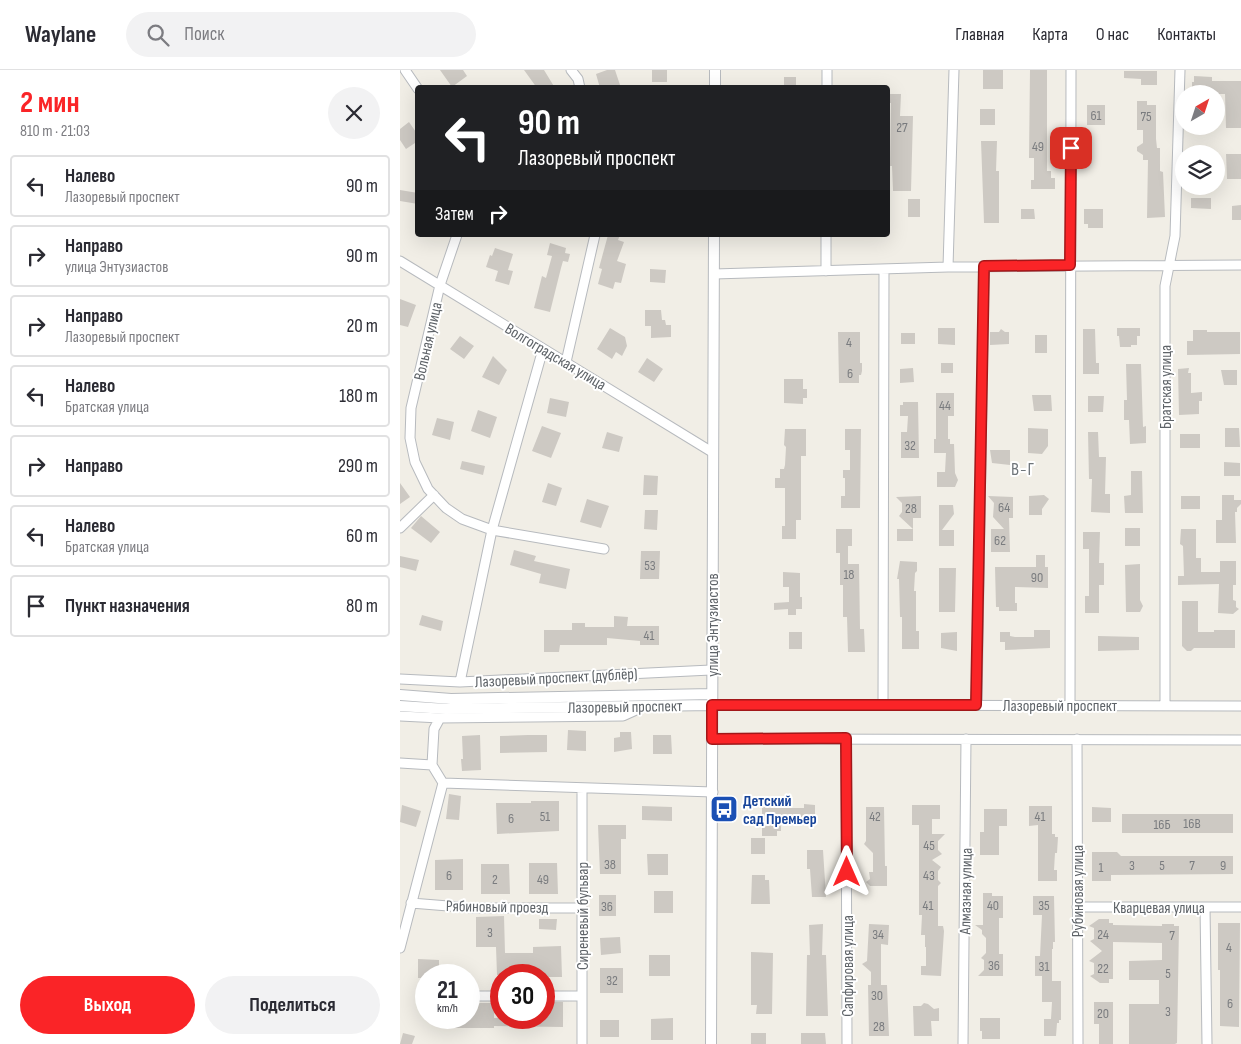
<!DOCTYPE html>
<html lang="ru">
<head>
<meta charset="utf-8">
<style>
	body { margin:0; font-family:"Sofia Sans Condensed",sans-serif; background:#f2f2f3; color:#2b2b33; height:100vh; display:flex; flex-direction:column; font-size:19px; white-space:nowrap }
	* { box-sizing:border-box; margin:0 }
	p { font-size:16px; color:#7c7c81 }
	.icon { flex:none; width:28px; height:28px; fill:none; stroke:currentColor; stroke-width:2; stroke-linecap:round; stroke-linejoin:round }
	.map { position:relative; flex:1; overflow:hidden }
	.details { display:flex; flex-direction:column; background:#fff; width:400px }
	.details>* { flex:none }
	.top-card { position:absolute; left:15px; top:15px; width:475px; height:152px; border-radius:5px; box-shadow:0 5px 20px #0002; background:#202124; color:#fff; overflow:hidden }
	.needle { width:32px; rotate:39deg }
	.controls { position:absolute; left:775px; top:15px; display:grid; gap:10px }
	.controls a { display:grid; place-items:center; width:50px; height:50px; border-radius:50%; background:#fff; box-shadow:0 5px 20px #0002; font-size:25px }
	.speed { position:absolute; left:15px; top:894px; display:flex; gap:10px; font-size:25px; font-weight:700; text-align:center }
	.speed>* { display:grid; place-content:center; width:65px; height:65px; border-radius:50%; background:#fff; box-shadow:0 5px 20px #0002; line-height:1 }
	.speed small { font-size:12px; font-weight:400 }
	.speed .limit { border:8px solid #d22; background:#fff; color:#111 }
	.pin { position:absolute; display:grid; place-items:center; width:42px; height:42px; color:#fff; margin:-21px; border-radius:10px; box-shadow:0 2px 8px #0006 }
	.me { position:absolute; width:55px; margin:-28px; rotate:0deg; stroke-linejoin:round; filter:drop-shadow(0 0 4px #0008) }
	.turn { display:flex; align-items:center; gap:18px; height:105px; padding:0 20px; font-size:22px }
	.turn .icon { width:65px; height:65px; stroke-width:2.5 }
	.turn b { display:block; font-size:35px; line-height:42px }
	.then { display:flex; align-items:center; height:48px; padding:0 20px; background:#0003; gap:10px; font-size:19px }
	.round { display:grid; place-items:center; flex:none; width:52px; height:52px; border-radius:26px; background:#f2f2f3 }
	.overview { display:flex; align-items:center; justify-content:space-between; height:85px; padding:0 20px }
	h1 { font-size:30px; font-weight:700; line-height:38px; color:#fa2427 }
	.action { display:flex; gap:10px; margin-top:auto; padding:10px 20px }
	.action a { flex:1; height:58px; border-radius:30px; background:#fa2427; color:#fff; font-size:20px; font-weight:700; line-height:58px; text-align:center }
	.action a+a { background:#f2f2f3; color:#2b2b33 }
	ul { padding:0; list-style:none }
	li { display:flex; align-items:center; gap:15px; height:62px; margin:0 10px 8px; padding:0 10px; border:2px solid #e1e1e2; border-radius:5px }
	li div { flex:1 }
	li b { display:block; font-size:19px }
	li em { font-style:normal }
	header { display:flex; align-items:center; gap:30px; box-sizing:border-box; height:70px; padding:0 25px; background:#fff; border-bottom:1px solid #e1e1e2 }
	header strong { font-size:24px }
	nav { display:flex; gap:28px; margin-inline-start:auto; font-size:18px }
	.search { width:350px; height:45px; background:#f2f2f3; display:flex; align-items:center; gap:12px; box-sizing:border-box; padding:0 18px; border-radius:28px; color:#7c7c81; font-size:19px }
	main { display:flex; flex:1; min-height:0 }
	.map>svg:first-child { display:block }
	.building { fill:#cdc9c3 }
	.lines { fill:none; stroke-linecap:round; stroke-linejoin:round }
	.minor-casing { stroke:#b7babe; stroke-width:11 }
	.tertiary-casing { stroke:#b7babe; stroke-width:12 }
	.minor { stroke:#fff; stroke-width:9 }
	.tertiary { stroke:#fff; stroke-width:10 }
	.route-casing { stroke:#a21719; stroke-width:12 }
	.route { stroke:#fa2427; stroke-width:9 }
	.labels { text-anchor:middle; stroke-width:4; stroke-linejoin:round; paint-order:stroke }
	.number-label { font-size:14px; fill:#7a7c7f }
	.street-label { font-size:16px; fill:#5e6368; stroke:#fff }
	.transit-label { font-size:16px; font-weight:bold; fill:#164399; stroke:#fff; text-anchor:start }
	.neighbourhood-label { font-size:18px; letter-spacing:1px; fill:#6f757a; stroke:#fff }
</style>
</head>
<body>
<header>
<strong>Waylane</strong>
<div class="search"><svg class="icon" aria-label="search" viewBox="0 0 24 24"><circle cx="10" cy="10" r="6"/><path d="M15 15l6 6"/></svg>Поиск</div>
<nav><a>Главная</a><a>Карта</a><a>О нас</a><a>Контакты</a></nav>
</header>
<main>
<section class="details">
<div class="overview"><div><h1>2 мин</h1><p>810 m · 21:03</p></div><a class="round"><svg class="icon" aria-label="close" viewBox="0 0 24 24"><path d="M6 6l12 12M18 6L6 18"/></svg></a></div>
<ul>
<li><svg class="icon" aria-label="left" viewBox="0 0 24 24"><path d="M17 20v-9H6M10 6l-5 5 5 5"/></svg><div><b>Налево</b><p>Лазоревый проспект</p></div><em>90 m</em></li>
<li><svg class="icon" aria-label="right" viewBox="0 0 24 24"><path d="M7 20v-9h11M14 6l5 5-5 5"/></svg><div><b>Направо</b><p>улица Энтузиастов</p></div><em>90 m</em></li>
<li><svg class="icon" aria-label="right" viewBox="0 0 24 24"><path d="M7 20v-9h11M14 6l5 5-5 5"/></svg><div><b>Направо</b><p>Лазоревый проспект</p></div><em>20 m</em></li>
<li><svg class="icon" aria-label="left" viewBox="0 0 24 24"><path d="M17 20v-9H6M10 6l-5 5 5 5"/></svg><div><b>Налево</b><p>Братская улица</p></div><em>180 m</em></li>
<li><svg class="icon" aria-label="right" viewBox="0 0 24 24"><path d="M7 20v-9h11M14 6l5 5-5 5"/></svg><div><b>Направо</b></div><em>290 m</em></li>
<li><svg class="icon" aria-label="left" viewBox="0 0 24 24"><path d="M17 20v-9H6M10 6l-5 5 5 5"/></svg><div><b>Налево</b><p>Братская улица</p></div><em>60 m</em></li>
<li><svg class="icon" aria-label="arrive" viewBox="0 0 24 24"><path d="M6 21V4h12l-3 4 3 4H6"/></svg><div><b>Пункт назначения</b></div><em>80 m</em></li>
</ul>
<div class="action"><a>Выход</a><a>Поделиться</a></div>
</section>
<div class="map">
<svg width="841" height="974" viewBox="0 0 841 974">
	<rect width="100%" height="100%" fill="#f1eee6"/>
	<path class="building" d="M40,0H63L67,6L52,17Z
		M124,0H144L155,18H137Z
		M207,0H215L221,18H200L196,4Z
		M252,0H267V12H252Z
		M583,0H603V19H583Z
		M630,0H647V101H651V108H655V119H631V110H634V88H629Z
		M724,1H757V15H741V9L724,8Z
		M794,6L812,7V11H841V58H826L825,24H792V12H794Z
		M384,7H396V18H384Z
		M488,24H501L500,46H513L511,121H493L492,96H490L491,33H488Z
		M737,31H747V35H756V69L757,78H760V101L763,102L765,147L747,148L748,90H743V85L737,81V77L743,73V60H737Z
		M687,35H705V55H687Z
		M580,39H595V55H580Z
		M9,52L18,65V71L6,79L0,70V59Z
		M581,71H597L596,101H599V153H584Z
		M826,84H841V109H827Z
		M0,120L18,123V134L0,131Z
		M791,128H811V139L791,138Z
		M508,129H520V147H508Z
		M841,135V150H832V136Z
		M621,139H634L635,149H621Z
		M684,139H703V158H688V154H684Z
		M208,165H220L218,170L224,172L217,191L226,194L221,213L215,212L213,219L198,214L202,199L199,198Z
		M150,173L166,178L165,183L170,184L168,192L163,191L161,198L150,242L134,238L142,206L146,208L152,186L147,185Z
		M95,178L113,184L108,200L113,201L109,215L95,211L98,201L86,197L90,185L92,186Z
		M250,199L266,200L265,213L250,212Z
		M0,229L16,235L8,257L0,255Z
		M245,240H261L262,250H265L266,255H271V267L251,268V256H245Z
		M210,258L225,267L227,276L222,286L216,282L212,289L197,279Z
		M538,258H555V275L538,274Z
		M717,258H740V266H737V275H731V277H720L719,266H717Z
		M601,259L605,262H609V274L590,275V262H599Z
		M683,259H695L696,293H699V304H683Z
		M793,260H807V262H840V284L787,285V271H793Z
		M438,262H460V293H462V301L461,305H459V313H439Z
		M501,263H515V274H501Z
		M635,265H647V283H635Z
		M60,266L74,276L64,289L50,279Z
		M93,286L107,300L99,315L82,307Z
		M247,288L263,299L254,312L238,302Z
		M541,293H553V303H541Z
		M726,294H741L743,357L746,356V373L730,374L729,350H724V330H727Z
		M513,298L514,312L500,313V299Z
		M789,298L788,303H791V323L802,322V331H799V344L779,345L778,299Z
		M821,300H837V315H824Z
		M384,309H403V319H407V328H403V334L384,333Z
		M536,323H554V346H548V369H550V374H554L555,403L558,410L555,417H537V402H545L546,383H534V369H536Z
		M632,325H651L652,341H634Z
		M688,326H704L703,342H688Z
		M150,328L169,332L166,347L147,343Z
		M503,332H518L519,388H501V362H507L508,346H500V335H503Z
		M78,340L97,347L90,368L71,361Z
		M37,348L54,352L50,370L32,365Z
		M142,356L161,363L151,388L132,381Z
		M628,358L648,359V376L642,384L628,383Z
		M825,358H839L840,377H825Z
		M385,359H406V386H401V450H396V469H382V456H385V418H375V408H380V399H384L385,395L386,377L384,375Z
		M445,359H461L460,438H441V426H445V408H443V400H450V380H445Z
		M207,362L223,367L219,382L202,378Z
		M688,362H698L699,387H706L705,424H710V443L691,442L692,409H689Z
		M780,364H800V378H780Z
		M590,380H610V395L592,393Z
		M62,391L85,396L83,405L60,399Z
		M824,392L840,393V406H824Z
		M731,401H742L743,443H725L724,426L731,425Z
		M244,405L258,406L257,425H243Z
		M0,413L10,427L0,434Z
		M148,413L162,418L156,436L142,432Z
		M644,425L649,429L642,439V445H629V426Z
		M822,425H834V430H841V434L837,438V442H835L836,473H816V450H822Z
		M521,426V448H513V459L499,446L502,442V433L496,427Z
		M588,426L613,427V448H609L610,482H591V459H604L593,447L594,433Z
		M781,426H800V439H781Z
		M187,429L209,436L201,458L180,452Z
		M539,435H553L554,444L542,460H554V476H539Z
		M245,440H258L257,460L244,459Z
		M21,446L40,462L31,473L11,458Z
		M725,458H740V476H725Z
		M436,459H452V476H448V494H459L460,559H464L465,582H448L447,547H443V515H440V483H436Z
		M497,459H513V471H497Z
		M781,459H796V488H801V502H820V491H836V515H833V530L836,531V537L839,539L833,544L818,543L819,514L778,515V506H784L783,476L780,474Z
		M683,462H700L699,493H704V515H699V543H685V526H689V479H683Z
		M114,480L136,486L134,491L170,499L166,519L139,513L141,504L110,495Z
		M241,481H260L259,509H240Z
		M636,485H645V497H648V518L615,517V533H617V541H599V537H596L595,497H636Z
		M0,486L19,490L16,501L0,497Z
		M500,491L517,492V501L515,503L514,521H516V561H519V579H502V547H500L499,509H497Z
		M740,494V530L743,536L740,542H726L725,495Z
		M539,498H556L555,542H539Z
		M383,502L400,503V527H402V539H396V545H388V539L374,540V533L389,532V517H383Z
		M782,531H798V562H814V560H835V578H794L791,581H787L782,576Z
		M22,545L43,551L41,561L19,555Z
		M214,546L228,547L227,556H259V575H240V571L207,568V575H160L159,582H144V560H172V553H185V557H214Z
		M634,560H650V578L605,580V572H600V562H610V566L615,567H634Z
		M389,562H402V579H389Z
		M557,562V581L541,578V563Z
		M698,566L739,567V580L698,581Z
		M168,660L186,661V681L167,680Z
		M220,662H231L232,679L214,682V668L220,667Z
		M80,665L81,700L62,701L61,689H63L62,666Z
		M128,665H147V682L100,683V666Z
		M253,665H271L272,684H253Z
		M49,724L61,726L59,750L46,749Z
		M131,731H159V761L97,764L96,733H131Z
		M362,733H379V738H404V734L415,735V755L381,754V761H377V766H362Z
		M2,735L21,741L16,757L0,752Z
		M512,735H540V749H532V764H545L538,771V780L542,784L532,790L541,797L538,801V810L541,813L538,816V856H543L544,861L541,906L521,905V896H526V877H525V865H521L522,845H519V755H512Z
		M242,736L272,737V751L242,750Z
		M629,736H652V764H655V767H658L657,783H655L654,800H657V811H638V755L629,756Z
		M466,737H484L485,796H487V816H470L466,812L470,809L469,802H473V783L464,774L466,771Z
		M692,737L711,738V752H692Z
		M584,739H607V756H599V785H580V762H584Z
		M722,744H833V763H722Z
		M198,755H226V769H221V804H200Z
		M351,768H365V784H351Z
		M407,780H423L426,827H412L410,799H407Z
		M692,782H717L721,786H833V804L711,805V811H692Z
		M247,784H268V805H248Z
		M63,789V820H35V790Z
		M129,793H157L158,824H129Z
		M81,794H109L110,824H81Z
		M352,805H365V810H369L370,834H351Z
		M254,821H273V843H254Z
		M583,823H592V826H603V848H599V884H603V906H578L584,900V890L581,888L586,883V868L582,864V860L575,855H583Z
		M199,825H216V846H199Z
		M633,826H654L655,872H653V879H652V911H661V950H659V953H657L656,966H644V949H651L652,932H642V906H635V886H640L642,845H633Z
		M104,846L105,883H133V877L161,876L162,907H144V905H97L96,877H76V847Z
		M139,849H157L156,860L139,859Z
		M699,849H709V853H713V855L762,856V854H774V856H779L777,973L775,974H729V934H759V910H729V891L762,890V873L713,872V909H709V913H700L690,906L694,904V893L689,891L702,881L690,871L694,869V858L689,856Z
		M818,853H840L839,957L820,956V900H818Z
		M423,854L422,885H426L428,946H406L407,885H410L409,855Z
		M469,854L489,855L488,875L481,874V915H487L489,966H469L468,915H471V902L462,894L467,891Z
		M220,867L221,883L201,885L200,868Z
		M351,882L373,883L372,944H356L357,935H351Z
		M249,885H270V906H249Z
		M18,889L39,890V905H26V908H18Z
		M200,898H223V923H200Z
		M144,932H163V957L94,956V958H41V948H72L71,933H94V948H144Z
		M694,932H713V974H699V954H694Z
		M524,933L528,934L534,939L539,938V951H531L532,966H514L513,936H521Z
		M273,948V970H251V949Z
		M580,948H600V969H582V961H580Z
		M200,950H219V967H200Z
		M3,963L15,966L12,974H0Z
		M351,963H366V974H351Z
		M401,963H425L426,974H401Z"/>
	<g class="lines">
		<defs>
			<path id="minor" d="M5,0L18,19
				M171,0L178,9L180,18
				M427,18V0
				M57,165L40,215L11,338L10,368L15,392L28,419L46,438L62,449L92,460L204,479
				M0,191L312,382
				M548,197L554,0
				M426,201V165
				M314,204L548,197L841,195
				M166,292L195,165
				M0,458L34,425
				M0,609L60,612L311,600
				M60,612L92,460L143,279
				M312,635L841,636
				M483,635L484,199
				M577,635L584,196
				M670,635L671,0
				M765,636V216L775,166L780,0
				M0,646L40,648L223,646L243,637
				M40,648L34,659L32,695L43,713
				M446,668L447,974
				M313,669L841,670
				M677,669L678,974
				M0,693L32,695
				M43,713L313,722
				M182,718V974
				M11,833L73,838H182
				M677,837H841
				M805,837L807,974
				M0,878L43,713
				M69,926H101
				M144,926H181
				M563,974L566,669"/>
			<path id="tertiary" d="M315,18V0
				M0,625L51,629L312,624
				M0,636L46,639L312,635
				M311,974L314,165"/>
		</defs>
		<use href="#minor" class="minor-casing"/>
		<use href="#tertiary" class="tertiary-casing"/>
		<use href="#minor" class="minor"/>
		<use href="#tertiary" class="tertiary"/>
	</g>
	<g class="lines">
		<defs>
			<path id="route" d="M447,802L446,668L312,669V635H576L584,196L670,195L671,78"/>
		</defs>
		<use href="#route" class="route-casing"/>
		<use href="#route" class="route"/>
	</g>
	<defs>
		<symbol id="bus-square" viewBox="-11 -11 22 22"><rect x="-9" y="-9" width="18" height="18" rx="4" fill="#1a4fb4" stroke="#fff"/><path d="M-5-6H5V4H4V6H2V4H-2V6H-4V4H-5ZM-3.5-4V0h7V-4ZM-3.5 1.2v1.5H-2V1.2ZM2 1.2v1.5H3.5V1.2Z" fill="#fff"/></symbol>
	</defs>
	<g fill-rule="evenodd">
		<use href="#bus-square" x="308" y="723" width="32" height="32"/>
	</g>
	<g class="labels">
		<g class="number-label">
			<text x="696" y="50">61</text>
			<text x="746" y="51">75</text>
			<text x="502" y="62">27</text>
			<text x="638" y="81">49</text>
			<text x="449" y="277">4</text>
			<text x="450" y="308">6</text>
			<text x="545" y="340">44</text>
			<text x="510" y="380">32</text>
			<text x="604" y="442">64</text>
			<text x="511" y="443">28</text>
			<text x="600" y="475">62</text>
			<text x="250" y="500">53</text>
			<text x="449" y="509">18</text>
			<text x="637" y="512">90</text>
			<text x="249" y="570">41</text>
			<text x="145" y="751">51</text>
			<text x="475" y="751">42</text>
			<text x="640" y="751">41</text>
			<text x="111" y="753">6</text>
			<text x="792" y="758">16В</text>
			<text x="762" y="759">16Б</text>
			<text x="529" y="780">45</text>
			<text x="210" y="799">38</text>
			<text x="732" y="800">3</text>
			<text x="762" y="800">5</text>
			<text x="792" y="800">7</text>
			<text x="823" y="800">9</text>
			<text x="701" y="802">1</text>
			<text x="49" y="810">6</text>
			<text x="529" y="810">43</text>
			<text x="95" y="814">2</text>
			<text x="143" y="814">49</text>
			<text x="528" y="840">41</text>
			<text x="593" y="840">40</text>
			<text x="644" y="840">35</text>
			<text x="207" y="841">36</text>
			<text x="90" y="867">3</text>
			<text x="478" y="869">34</text>
			<text x="703" y="869">24</text>
			<text x="772" y="870">7</text>
			<text x="829" y="882">4</text>
			<text x="594" y="900">36</text>
			<text x="644" y="901">31</text>
			<text x="703" y="903">22</text>
			<text x="768" y="908">5</text>
			<text x="212" y="915">32</text>
			<text x="477" y="930">30</text>
			<text x="830" y="938">6</text>
			<text x="768" y="946">3</text>
			<text x="703" y="948">20</text>
			<text x="479" y="961">28</text>
		</g>
		<g class="street-label">
			<text transform="translate(27 271) rotate(-77)" y="6">Вольная улица</text>
			<text transform="translate(156 286) rotate(31)" y="6">Волгоградская улица</text>
			<text transform="translate(765 317) rotate(-90)" y="6">Братская улица</text>
			<text transform="translate(312 555) rotate(-90)" y="6">улица Энтузиастов</text>
			<text transform="translate(156 607) rotate(-3)" y="6">Лазоревый проспект (дублёр)</text>
			<text x="660" y="641">Лазоревый проспект</text>
			<text transform="translate(225 636) rotate(-1)" y="6">Лазоревый проспект</text>
			<text transform="translate(565 821) rotate(-89)" y="6">Алмазная улица</text>
			<text transform="translate(677 821) rotate(-90)" y="6">Рубиновая улица</text>
			<text transform="translate(97 836) rotate(1)" y="6">Рябиновый проезд</text>
			<text x="759" y="843">Кварцевая улица</text>
			<text transform="translate(182 846) rotate(-90)" y="6">Сиреневый бульвар</text>
			<text transform="translate(447 896) rotate(-90)" y="6">Сапфировая улица</text>
		</g>
		<g class="transit-label">
			<text x="343" y="736">Детский<tspan x="343" dy="18">сад Премьер</tspan></text>
		</g>
		<g class="neighbourhood-label">
			<text x="623" y="405">В-Г</text>
		</g>
	</g>
</svg>
<div class="controls">
<a><svg class="needle" viewBox="-14 -14 28 28"><path d="M0-13l5 13h-10z" fill="#e53935"/><path d="M0 13l5-13h-10z" fill="#7c7c81"/></svg></a>
<a><svg class="icon" aria-label="layers" viewBox="0 0 24 24"><path d="M12 4l9 5-9 5-9-5zM3 14l9 5 9-5"/></svg></a>
</div>
<div class="speed"><div>21<small>km/h</small></div><div class="limit">30</div></div>
<div class="pin" style="left:671px;top:78px;background:#d93025"><svg class="icon" aria-label="arrive" viewBox="0 0 24 24"><path d="M6 21V4h12l-3 4 3 4H6"/></svg></div>
<svg class="me" style="left:447px;top:802px" viewBox="-20 -20 40 40"><path d="M0-17L14 15 0 8-14 15z" fill="#fa2427" stroke="#fff" stroke-width="4"/></svg>
<div class="top-card">
<div class="turn"><svg class="icon" aria-label="left" viewBox="0 0 24 24"><path d="M17 20v-9H6M10 6l-5 5 5 5"/></svg><div><b>90 m</b>Лазоревый проспект</div></div>
<div class="then">Затем<svg class="icon" aria-label="right" viewBox="0 0 24 24"><path d="M7 20v-9h11M14 6l5 5-5 5"/></svg></div>
</div>
</div>
</main>
</body>
</html>
